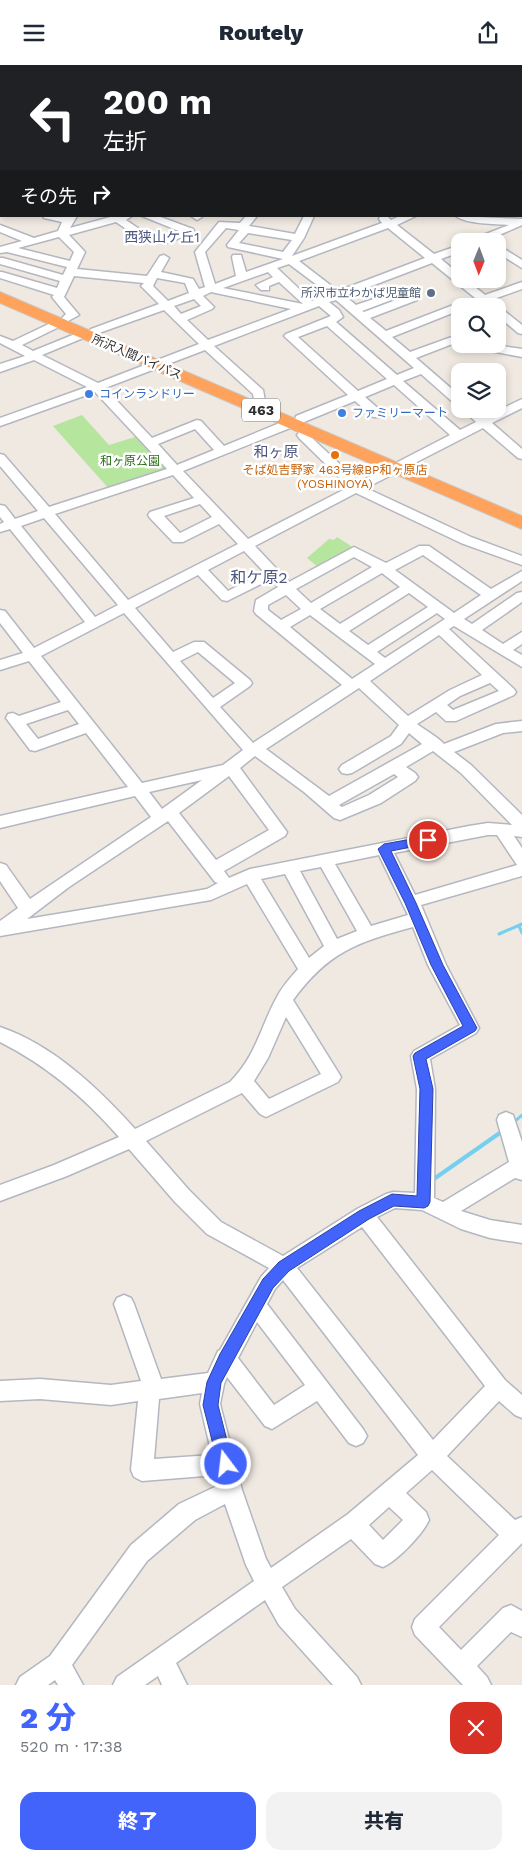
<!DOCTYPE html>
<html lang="ja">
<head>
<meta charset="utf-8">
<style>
	body { margin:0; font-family:"Work Sans","Noto Sans JP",sans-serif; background:#f2f2f3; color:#1f2937; height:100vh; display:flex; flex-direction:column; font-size:19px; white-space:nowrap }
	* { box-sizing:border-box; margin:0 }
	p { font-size:16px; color:#747a83 }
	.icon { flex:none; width:28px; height:28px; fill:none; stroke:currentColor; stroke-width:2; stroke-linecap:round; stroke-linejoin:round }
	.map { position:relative; height:1620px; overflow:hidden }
	.panel { display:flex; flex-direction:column; background:#fff; flex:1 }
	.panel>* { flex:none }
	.hud { position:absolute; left:0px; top:0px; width:522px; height:152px; box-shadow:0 2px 8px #0003; background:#202124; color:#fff; overflow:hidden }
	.needle { width:32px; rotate:181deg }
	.fabs { position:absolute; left:451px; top:168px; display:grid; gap:10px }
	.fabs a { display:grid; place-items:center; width:55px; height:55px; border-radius:10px; background:#fff; box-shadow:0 2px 8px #0003; font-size:25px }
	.pin { position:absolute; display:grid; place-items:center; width:42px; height:42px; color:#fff; margin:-21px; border:2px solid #fff; border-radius:50%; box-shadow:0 1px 5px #0007 }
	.me { position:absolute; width:55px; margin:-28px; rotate:345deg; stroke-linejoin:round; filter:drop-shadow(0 0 4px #0008) }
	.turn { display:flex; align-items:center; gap:18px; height:105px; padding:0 20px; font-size:22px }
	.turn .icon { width:65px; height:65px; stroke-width:2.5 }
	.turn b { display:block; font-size:35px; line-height:42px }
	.then { display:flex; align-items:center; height:48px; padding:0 20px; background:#0003; gap:10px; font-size:19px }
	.round { display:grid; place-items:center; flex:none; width:52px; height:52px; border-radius:15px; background:#f2f2f3 }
	.headline { display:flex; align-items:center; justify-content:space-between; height:85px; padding:0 20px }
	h1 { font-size:30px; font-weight:800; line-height:38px; color:#4264fb }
	.primary-button { display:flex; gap:10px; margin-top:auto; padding:10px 20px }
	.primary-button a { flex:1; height:58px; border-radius:15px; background:#4264fb; color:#fff; font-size:20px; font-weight:800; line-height:58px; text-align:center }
	.primary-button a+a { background:#f2f2f3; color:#1f2937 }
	header { display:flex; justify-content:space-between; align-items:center; height:65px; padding:0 20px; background:#fff; font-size:22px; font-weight:800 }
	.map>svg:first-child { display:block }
	.green { fill:#b6e59e }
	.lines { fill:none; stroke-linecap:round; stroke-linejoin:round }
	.stream-far1 { stroke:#75cff0; stroke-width:3 }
	.stream { stroke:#75cff0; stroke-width:4 }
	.minor-casing { stroke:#b4b7c1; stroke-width:3 }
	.highway-casing { stroke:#c9c9c9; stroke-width:2 }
	.minor { fill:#fff; fill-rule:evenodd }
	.highway { fill:#ffa35c; fill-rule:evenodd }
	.route { fill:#4264fb; stroke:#2b41a3 }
	.service-dot { fill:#5c6f8a; stroke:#fff; stroke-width:2 }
	.shop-dot { fill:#3f7fe0; stroke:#fff; stroke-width:2 }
	.food-dot { fill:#e8710a; stroke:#fff; stroke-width:2 }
	.labels { text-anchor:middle; stroke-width:5; stroke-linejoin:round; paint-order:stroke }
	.far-service-label { font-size:12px; fill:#4e5e75; stroke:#fff; text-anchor:end }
	.far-street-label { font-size:12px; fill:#2e2e2e; stroke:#fff }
	.far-shop-label { font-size:12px; fill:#366cbe; stroke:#fff; text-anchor:start }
	.far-park-label { font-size:12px; fill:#2c6e1b; stroke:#fff }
	.far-food-label { font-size:12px; fill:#c56008; stroke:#fff }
	.far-neighbourhood-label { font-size:14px; fill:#4d5680; stroke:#fff }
	.shield { fill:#fff; stroke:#6d6d6d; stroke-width:1 }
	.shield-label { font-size:14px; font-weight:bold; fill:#2e2e2e }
	.far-quarter-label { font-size:15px; fill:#4d5680; stroke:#fff }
	.neighbourhood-label { font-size:16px; fill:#4d5680; stroke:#fff }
</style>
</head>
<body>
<header><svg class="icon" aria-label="menu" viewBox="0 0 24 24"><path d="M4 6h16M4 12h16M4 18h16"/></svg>Routely<svg class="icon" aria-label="share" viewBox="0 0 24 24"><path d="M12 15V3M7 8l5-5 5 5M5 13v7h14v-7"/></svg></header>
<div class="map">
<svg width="522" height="1620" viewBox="0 0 522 1620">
	<rect width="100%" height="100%" fill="#efe9e1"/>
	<path class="green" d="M82,350L109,380L138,371L170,404L110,425L53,361Z
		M337,472L354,483L318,502L307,493L329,474L334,475Z"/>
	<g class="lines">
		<path class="stream-far1" d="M519,861L522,868
			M499,869L522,859
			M513,1058L522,1050"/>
		<path class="stream" d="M431,1116L504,1065"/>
		<defs>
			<path id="minor" d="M521,4H522V10H521Z
				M0,20H1V26H0Z
				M521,44H522V50H521Z
				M0,74H1V80H0Z
				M0,86H1V92H0Z
				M0,122H1V128H0Z
				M0,140H1V147H0Z
				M43,151H77L70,163L114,151H132L126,155L148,170L163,173L179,166L142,151H158L193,164L194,166L193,168L164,179L141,174L116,157L69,170L85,187L77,204L147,211L160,191L164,190L169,193L161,207L193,214L199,224L205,222L195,187L219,157L240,158L246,151H257L249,161L295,169L304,151H314L304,173L292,191L382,158L379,154L380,152H388L391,155L400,151H416L397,160L434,189L460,180V187L441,194L460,210V214H465L485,230L522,217V224L491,235L497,241H485L432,198L345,231L356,240L403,224L419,233L417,235L370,253L386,266L456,239H464L466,241H460V245L392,272L410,287L460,269V276L416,293L460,331V341L456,340L421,309L403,316L460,365L476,357L462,344H475L485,352L522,334V343L492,358L522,384V394L518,393L483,363L366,423L471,472L522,491V500L461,478L356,428L255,481L289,517L354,482L386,498L419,481H429L491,524L522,506V516L464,554L472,559L517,528L522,527V537L482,565L503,579L522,567V579L513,585L522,590V602L454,561L449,564L514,624L516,627L514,630L456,656H446L436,647L417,659C426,666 438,672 444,679L496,659L522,656V666L503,668L454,687L471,700L522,750V772L514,771L522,783V811L421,840L446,900L479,963L476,968L430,994L435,1024L434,1133L443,1137L509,1097L497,1055L499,1050L506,1047L513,1050L522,1077V1115L515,1113L461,1146L490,1155L522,1160V1178L490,1173L461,1164L422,1145L395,1143L377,1152L505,1315L522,1330V1353L515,1350L499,1336L447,1391L515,1455L522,1452V1478L439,1562L461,1585L503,1543L511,1540L522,1546V1572L511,1567L477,1601L487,1612L491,1620H463L415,1570L412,1562L415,1554L499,1470L432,1405L406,1428L426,1447L429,1455C423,1469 397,1496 383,1502L375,1499L351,1474L282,1522L295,1544L357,1612L361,1620H333L279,1560L265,1535L176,1598L187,1620H162L158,1611L145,1620H113L117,1612L254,1516L246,1500L225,1439L195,1455L147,1496L72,1600L83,1620H58L55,1615L48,1620H16L20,1612L50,1591L131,1480L179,1439L219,1420L217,1410L142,1416L134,1412L131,1405L138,1336L111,1340L40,1334L0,1336V1316L40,1314L111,1320L141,1316L114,1239L117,1233L124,1230L131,1233L134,1239L161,1314L208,1308L218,1286L220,1285L261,1212L269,1203L207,1169L175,1137L129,1084L67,1111L0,1136V1120L54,1100L119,1072C85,1033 46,1000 0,977V962C53,980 98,1023 135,1064L230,1017C256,991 260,963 277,932C282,922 290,913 298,904L247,819L211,835L0,871V856L18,843L0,816V798L6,800L30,834L151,752L135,731L0,763V751L128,722L86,668L35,686L30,685L6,653L8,649L13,648L19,651L61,637L29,596L0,605V595L23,588L0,558V545L5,546L34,583L85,557L10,464L0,467V459L4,457L0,452V440L5,441L15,454L38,446L0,401V389L4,390L49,442L167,404L95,327L0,361V353L87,322L34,295L0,307V299L25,291L0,278V271L13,276L55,256H63L65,258L63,260L22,280L33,286L80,267H88L90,269L88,271L42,290L98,318L199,279L164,245L99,268H91L89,266L91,264L159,239L141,221L144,218L74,211L64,232L79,250L68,256L62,253L66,249L52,232L54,230L0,213V207H2L57,223L60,216L0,199V193H3L63,210L67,202L7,187L0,188V182L22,176L0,167V160L34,173L58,166L62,157L44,153ZM226,163L239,165L227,180L228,182L283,194L246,207L241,190H233L232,192L236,211L215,219L205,187ZM388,163L425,193L338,226L299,196ZM248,168L292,175L283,187L239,178ZM59,172L74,187L70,196L18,183ZM289,199L329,229L312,236L277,203ZM268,207L273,212L256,220L261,225H269V221L279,217L303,239L223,223ZM157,213L185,218L189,228L168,236L153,221ZM211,227L291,244L208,275L187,255L212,244L214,242L203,231ZM402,231L404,232L364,247L362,246ZM194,234L201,241L181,249L174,241ZM336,235L414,303L397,310L336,257L343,252L339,245L329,237ZM319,241L331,251L286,269L284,271L348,330L296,351L295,355H287L224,381L201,356L197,355L152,373L105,323L205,285L253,329L255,339H263L265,336L263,325L214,281ZM327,261L387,314L358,326L298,272ZM394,320L450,370L359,417L313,374L310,370L313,365L311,362H303L297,370L299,373L349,422L248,474L183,406L295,361L296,357H304L355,336L373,352H381L383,349L381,346L365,332ZM195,364L214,385L177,400L158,379ZM173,410L194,433L150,447L148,450L150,453L173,477H183L219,459L238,479L128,535L55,449ZM200,439L212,452L180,468L164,451ZM44,453L118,540L95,552L21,461ZM244,486L264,507L228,526L208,505ZM423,490L481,530L454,548L395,505ZM354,492L372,502L311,538L296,524ZM382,508L400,522L340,559L320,544ZM198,510L222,535L227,536L271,514L278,522L256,535L254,546L256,549L342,620L253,678L220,642L250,621L252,618L250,615L204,577H194L173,587L135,543ZM409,528L428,542L368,580L349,566ZM286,530L301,544L281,555L268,545V540ZM124,548L243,685L223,700L142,718L41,591ZM437,548L445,554L385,593L377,587ZM310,550L375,599L352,614L290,562ZM439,570L482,610L450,625L408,651L370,616ZM198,587L235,618L213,633L180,596ZM490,618L499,626L453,645L447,640L460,631ZM359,623L399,660L391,671L342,700L339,704L342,708L347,709L352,708L401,679L409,668L422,679L329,731L266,684ZM68,645L79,659L38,674L26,659ZM433,686L461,708L512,760L488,758L469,761L250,804L229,813L224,806L285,771L287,767L240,703L255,691L304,727L334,753L340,755L381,738L415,716L418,712L415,708L406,702ZM394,709L398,712L369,730L342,742L339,740ZM229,711L269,765L216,795L179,748ZM202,715L162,744L149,727ZM168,756L215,817L218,818L207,824L196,826L27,854L69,822ZM488,770H497L517,800L415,830L394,788ZM379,790L408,850L371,861L335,799ZM321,802L357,866L337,874L300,806ZM285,809L324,881L309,893L261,814ZM413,862L428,900L460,960L414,986L411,991L417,1024L415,1128L393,1127L386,1129L357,1144L283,1191L221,1157L189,1125L146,1076L242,1028L260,1049L266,1052L338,1017L341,1012L338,1007L293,935C328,887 357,877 413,862ZM286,952L321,1009L269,1034L254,1016L268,993ZM362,1162L485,1321L433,1375L297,1203ZM283,1215L418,1390L348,1449L271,1503L266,1494L242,1425L220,1339L224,1319L227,1312L265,1361L272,1364L317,1336L349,1378L356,1381L363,1378L367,1371L363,1364L267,1239L275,1224ZM257,1257L305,1320L274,1340L238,1293ZM202,1328L200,1339L212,1390L154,1394L159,1334ZM389,1442L403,1455L383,1475L369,1460Z
				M191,151H202V152L197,155Z
				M456,151L522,154V160L486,176H472L473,174L509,160C495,159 466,159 456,151Z
				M498,180L522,195V203L498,188Z
				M498,243L502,244L522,260V269L518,268L498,251Z
				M463,279H488L522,284V292L469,282Z"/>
			<path id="highway" d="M0,227L522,451V464L0,238Z"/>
		</defs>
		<use href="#minor" class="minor-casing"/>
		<use href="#highway" class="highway-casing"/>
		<use href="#minor" class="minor"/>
		<use href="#highway" class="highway"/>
	</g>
	<path class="route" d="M428,771L434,775L432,778L391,786L416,838L443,900L477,963L475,966L426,994L433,1024L430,1137L428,1141L424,1143L394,1141L369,1154L289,1206L273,1223L221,1318L218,1340L233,1399L231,1405L226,1407L221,1405L218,1399L203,1340L207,1317L220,1289L263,1214L279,1197L359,1146L392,1129L417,1131L420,1024L413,991L415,988L463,961L431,900L405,838L378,784L384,779Z"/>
	<circle class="service-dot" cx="431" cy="228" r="5"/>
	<g class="shop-dot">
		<circle cx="89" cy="329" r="5"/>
		<circle cx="342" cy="348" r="5"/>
	</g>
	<circle class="food-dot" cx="335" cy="390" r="5"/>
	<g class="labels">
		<g class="far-service-label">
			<text x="421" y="232">所沢市立わかば児童館</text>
		</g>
		<g class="far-street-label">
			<text transform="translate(137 292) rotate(23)" y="4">所沢入間バイパス</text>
		</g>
		<g class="far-shop-label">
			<text x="99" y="333">コインランドリー</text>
			<text x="352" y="352">ファミリーマート</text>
		</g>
		<g class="far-park-label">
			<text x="130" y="400">和ヶ原公園</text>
		</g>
		<g class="far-food-label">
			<text x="335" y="409">そば処吉野家 463号線BP和ヶ原店<tspan x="335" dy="14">(YOSHINOYA)</tspan></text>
		</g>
		<g class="far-neighbourhood-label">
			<text x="162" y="177">西狭山ケ丘1</text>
		</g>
		<rect class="shield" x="242" y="333.5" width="38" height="23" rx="4"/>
		<g class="shield-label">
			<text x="261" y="350">463</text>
		</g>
		<g class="far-quarter-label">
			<text x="276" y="392">和ヶ原</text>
		</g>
		<g class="neighbourhood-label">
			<text x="259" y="518">和ケ原2</text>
		</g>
	</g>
</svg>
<div class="fabs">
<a><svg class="needle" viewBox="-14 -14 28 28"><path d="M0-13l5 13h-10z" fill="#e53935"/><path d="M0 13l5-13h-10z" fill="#747a83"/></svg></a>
<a><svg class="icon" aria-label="search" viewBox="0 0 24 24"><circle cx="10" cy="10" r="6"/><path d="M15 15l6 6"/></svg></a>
<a><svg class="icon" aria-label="layers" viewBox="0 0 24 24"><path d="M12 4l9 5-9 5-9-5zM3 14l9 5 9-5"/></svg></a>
</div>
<div class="pin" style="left:428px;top:775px;background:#d93025"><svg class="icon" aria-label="arrive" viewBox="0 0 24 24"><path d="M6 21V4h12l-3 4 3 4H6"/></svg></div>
<svg class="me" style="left:226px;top:1399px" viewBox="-20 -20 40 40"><circle r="17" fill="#4264fb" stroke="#fff" stroke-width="3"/><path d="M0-11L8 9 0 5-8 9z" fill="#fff"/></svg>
<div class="hud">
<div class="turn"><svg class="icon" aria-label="left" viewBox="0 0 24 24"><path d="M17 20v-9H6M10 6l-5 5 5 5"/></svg><div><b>200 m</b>左折</div></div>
<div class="then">その先<svg class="icon" aria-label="right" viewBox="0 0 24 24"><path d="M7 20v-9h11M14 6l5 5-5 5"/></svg></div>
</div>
</div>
<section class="panel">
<div class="headline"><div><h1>2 分</h1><p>520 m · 17:38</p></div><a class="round" style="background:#d93025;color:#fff"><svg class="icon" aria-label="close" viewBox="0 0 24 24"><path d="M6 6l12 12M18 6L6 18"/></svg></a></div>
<div class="primary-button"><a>終了</a><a>共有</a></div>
</section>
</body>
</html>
